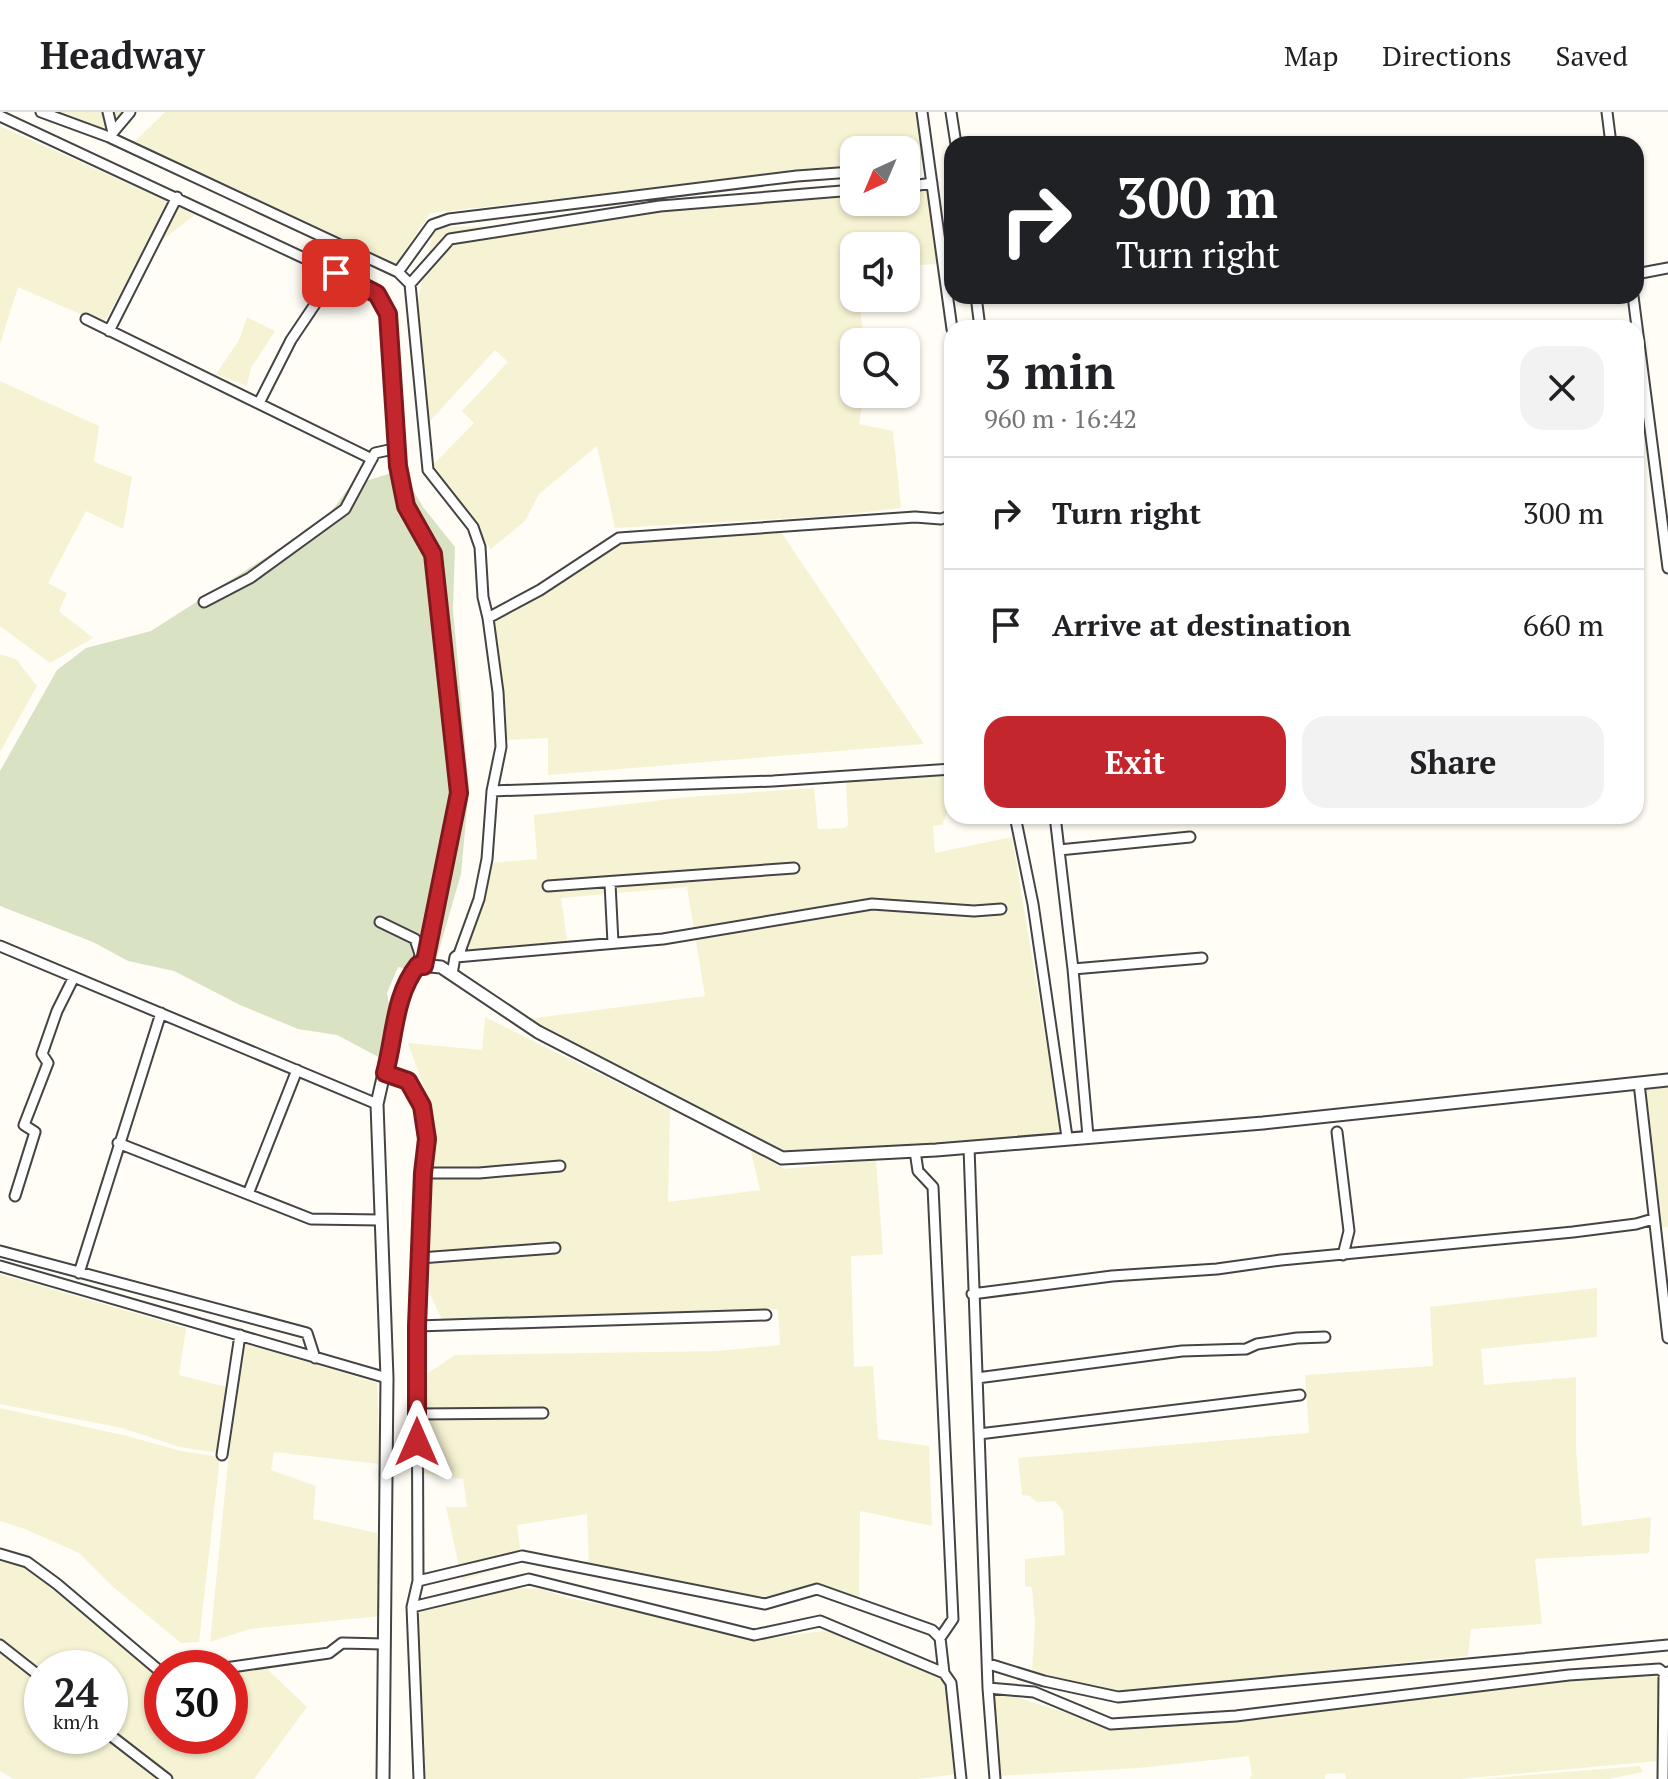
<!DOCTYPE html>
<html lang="en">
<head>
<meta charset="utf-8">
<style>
	body { margin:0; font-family:"PT Serif",serif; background:#f2f2f2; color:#202124; height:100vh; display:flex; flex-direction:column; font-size:30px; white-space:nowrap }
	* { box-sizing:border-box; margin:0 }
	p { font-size:26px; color:#757577 }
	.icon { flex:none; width:44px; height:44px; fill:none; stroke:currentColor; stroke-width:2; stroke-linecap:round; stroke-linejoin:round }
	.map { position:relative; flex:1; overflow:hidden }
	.drawer { position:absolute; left:944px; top:208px; width:700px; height:504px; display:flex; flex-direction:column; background:#fff; border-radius:24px; box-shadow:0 2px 6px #0004 }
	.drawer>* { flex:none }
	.hud { position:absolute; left:944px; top:24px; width:700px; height:168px; border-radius:24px; box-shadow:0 2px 6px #0004; background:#202124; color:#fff; overflow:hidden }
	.needle { width:52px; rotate:224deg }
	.tools { position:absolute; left:840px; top:24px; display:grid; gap:16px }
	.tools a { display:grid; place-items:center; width:80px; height:80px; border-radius:16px; background:#fff; box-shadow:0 2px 6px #0004; font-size:40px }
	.speed { position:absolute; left:24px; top:1538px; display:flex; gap:16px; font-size:40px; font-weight:700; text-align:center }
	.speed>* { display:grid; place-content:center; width:104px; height:104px; border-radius:50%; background:#fff; box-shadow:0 2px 6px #0004; line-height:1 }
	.speed small { font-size:20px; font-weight:400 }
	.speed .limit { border:12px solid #d22; background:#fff; color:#111 }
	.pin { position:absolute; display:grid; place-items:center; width:68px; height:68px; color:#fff; margin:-34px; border-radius:16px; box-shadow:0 4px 12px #0006 }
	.me { position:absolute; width:88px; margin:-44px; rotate:0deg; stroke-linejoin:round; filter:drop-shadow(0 0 6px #0008) }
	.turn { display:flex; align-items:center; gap:28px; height:168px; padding:0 40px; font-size:36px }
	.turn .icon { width:104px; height:104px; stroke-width:2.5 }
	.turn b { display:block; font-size:56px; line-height:68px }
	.round { display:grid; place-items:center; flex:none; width:84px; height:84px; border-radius:24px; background:#f2f2f2 }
	.head { display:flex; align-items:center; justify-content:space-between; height:136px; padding:0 40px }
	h1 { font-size:48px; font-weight:600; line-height:60px }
	.cta { display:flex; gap:16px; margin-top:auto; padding:16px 40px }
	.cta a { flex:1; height:92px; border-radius:24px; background:#c4262e; color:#fff; font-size:32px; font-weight:600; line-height:92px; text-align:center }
	.cta a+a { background:#f2f2f2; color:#202124 }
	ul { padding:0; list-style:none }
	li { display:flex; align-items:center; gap:24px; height:112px; padding:0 40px; border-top:2px solid #e0e0e0 }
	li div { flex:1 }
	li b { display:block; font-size:30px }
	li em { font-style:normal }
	header { display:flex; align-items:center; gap:48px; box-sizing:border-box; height:112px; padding:0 40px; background:#fff; border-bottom:2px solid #e0e0e0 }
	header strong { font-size:38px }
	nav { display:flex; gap:44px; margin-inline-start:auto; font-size:28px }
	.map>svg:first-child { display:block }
	.farmland { fill:#f6f3d4 }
	.cemetery { fill:#d9e3c4 }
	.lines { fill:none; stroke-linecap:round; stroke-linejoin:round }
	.minor-casing { stroke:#444; stroke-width:13 }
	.tertiary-casing { stroke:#444; stroke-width:15 }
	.minor { stroke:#fff; stroke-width:9 }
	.tertiary { stroke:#fff; stroke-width:11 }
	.route-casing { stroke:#7f191e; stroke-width:20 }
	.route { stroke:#c4262e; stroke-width:14 }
</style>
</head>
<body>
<header>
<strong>Headway</strong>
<nav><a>Map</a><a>Directions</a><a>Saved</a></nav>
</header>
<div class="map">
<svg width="1668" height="1667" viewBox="0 0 1668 1667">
	<rect width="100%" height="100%" fill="#fffdf5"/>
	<path class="farmland" d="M49,0H123L99,23Z
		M165,0H923L930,47L906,49V38H854V54L430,101L394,156L128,36Z
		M0,14L196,102L142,144L103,212L18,175L0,232Z
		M930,76L937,152L906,154V134H854V186H858L865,230H854V282H864L859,312L893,319L901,396L830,404L615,416L597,334L539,382L525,409L491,437L428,358L474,311L462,299L508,250L495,238L429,310L416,198L434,115L553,114L661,95L801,89L854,84V90H906V78Z
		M247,205L275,219L251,256L247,274L216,262L239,228Z
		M0,269L99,314L94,350L132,365L123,417L86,399L48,471L67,481L59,499L93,526L50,551L0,514Z
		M781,420L924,632L548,663V626L507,628L494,511L620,428Z
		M0,542L16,547L37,574L0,640Z
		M944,662L947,701L942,713L933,714L935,741L1012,725L1061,1019L950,1033L794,1044L528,907L705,884L687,775L561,786L568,835L467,844L472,818L485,786L489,751L537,747L534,703L688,685L814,676L818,717L845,716L848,713L846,670Z
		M485,905L670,997L668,1090L760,1078L750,1036L784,1057L876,1048L883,1142L851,1144L854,1255L873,1254L878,1327L929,1334L932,1414L860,1399L859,1488L819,1473L752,1487L589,1460L587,1402L517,1413L522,1450L462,1468L446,1395H467L463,1367L421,1361L428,1261L455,1243L718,1239L780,1233L778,1197L665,1200L574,1206L442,1208L430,1182L429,1086L433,1022L429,989L408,931L482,938Z
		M1668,975V1115L1659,1116L1646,977Z
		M0,1162L186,1216L179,1263L226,1275L218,1341L180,1335L122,1316L0,1292Z
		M1597,1176V1225L1481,1237L1484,1273L1576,1265V1336L1582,1414L1651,1405L1649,1441L1535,1447L1542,1512L1471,1517L1468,1544L1119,1580L1032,1560L1035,1510L1032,1475L1025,1474V1447L1065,1443L1063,1399L1055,1389L1037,1390L1030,1384L1022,1383L1018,1346L1309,1321L1305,1263L1433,1254L1430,1195Z
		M240,1230L377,1271L380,1352L274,1340L271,1358L316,1374L313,1407L377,1421L382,1504L250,1517L210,1530Z
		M0,1296L127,1324L181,1339L220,1345L199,1530L181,1531L112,1474L79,1441L25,1417L0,1409Z
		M0,1442L27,1450L162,1561V1624H230V1559L267,1557L307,1595L254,1667H169L110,1620V1556H42V1563L0,1528Z
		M494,1475L541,1477L568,1486L643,1500L713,1520L755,1528L831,1518L932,1558L946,1571L957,1662L918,1667H420L414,1495Z
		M0,1533L42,1566V1624H103L157,1667H13L0,1659Z
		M1657,1561L1658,1649L1460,1667H1346L1345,1661L1325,1662V1667H1249L1252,1663L1249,1644L1138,1656L998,1664L992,1583L1016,1585L1111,1615Z
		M1640,1654L1643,1660L1609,1667H1478Z"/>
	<path class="cemetery" d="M401,358L423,395L455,435L453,498L469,675L461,762L432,862L398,855L387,881L394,920L388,950L337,923L298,917L240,893L174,859L128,849L93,830L0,794V659L57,558L86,536L151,519L326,407L350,374Z"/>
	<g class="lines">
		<defs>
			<path id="minor" d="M41,0L109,25L398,160L410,172L428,358L473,415L480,435L483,485L488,506
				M108,0L113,21
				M922,0L952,217
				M951,0L956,32
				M1607,0L1611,32
				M0,4L336,161L377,182L388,202L398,354L406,394L433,442L459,681L424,854
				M109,25L130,0
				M906,75L932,71
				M398,160L432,113L449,107L797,64L852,60L854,66
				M1636,162L1668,156
				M410,172L450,127L660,94L854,78
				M976,184L980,216
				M1633,184L1668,456
				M86,207L372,347
				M109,219L177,85
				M259,291L291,228L336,161
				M204,490L250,466L345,397L375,341L398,336
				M492,679L773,669L952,657
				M1015,704L1033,792L1067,1025
				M1055,704L1073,857L1088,1024
				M1059,738L1190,725
				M610,771L613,831
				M548,774L794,756
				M380,810L415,827L420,842L418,853
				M0,834L377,992
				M456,845L663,827L872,792L974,799L1001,797
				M1073,857L1202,846
				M452,862L455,845L459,842L479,787L487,747L492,679L501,635L498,580L488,506L540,478L619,426L915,405L941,407L952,403
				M385,961L408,969L422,994L427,1027L423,1061L417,1214L418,1469L412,1495L419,1667
				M1639,971L1668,1226
				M1337,1020L1349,1119L1343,1143
				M118,1031L311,1107L380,1108
				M969,1035L988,1576L995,1667
				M915,1039L918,1059L933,1075L953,1507L940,1526
				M423,1061H479L560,1054
				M248,1082L297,958
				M15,1084L35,1020L24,1013L48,951L42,942L57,899L74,865
				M0,1139L307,1221L315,1246
				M420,1146L555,1136
				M0,1154L387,1266
				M79,1161L161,901
				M972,1182L1112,1164L1217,1157L1281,1148L1573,1120L1636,1112L1653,1107
				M417,1214L766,1203
				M977,1266L1182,1239L1246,1237L1257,1232L1297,1226L1325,1225
				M417,1302L543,1301
				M979,1322L1300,1283
				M222,1343L240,1223
				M0,1442L27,1450L57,1472L162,1561
				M418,1469L522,1444L765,1492L817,1477L932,1518L940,1526L944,1561L951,1571L961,1667
				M412,1495L529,1467L754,1523L820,1509L944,1561
				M0,1533L42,1566
				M989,1552L1044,1569L1118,1585L1668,1533
				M225,1556L329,1541L342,1531L384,1532
				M988,1576L1034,1580L1111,1612L1236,1604L1569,1563L1659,1557L1664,1561L1668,1560
				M110,1623L167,1667
				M1663,1667L1664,1561"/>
			<path id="tertiary" d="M383,1667L387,1266L377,992L402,882L408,866L418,853L441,855L538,920L782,1046L936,1038L1263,1011L1668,968"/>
		</defs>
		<use href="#minor" class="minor-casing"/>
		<use href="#tertiary" class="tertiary-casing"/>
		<use href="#minor" class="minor"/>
		<use href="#tertiary" class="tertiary"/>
	</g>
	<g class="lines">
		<defs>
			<path id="route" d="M336,161L377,182L388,202L398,354L406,394L433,442L459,681L424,854L418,853C394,883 395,924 385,961L408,969L422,994L427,1027L423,1061L417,1214V1330"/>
		</defs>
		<use href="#route" class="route-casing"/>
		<use href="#route" class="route"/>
	</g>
</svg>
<div class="tools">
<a><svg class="needle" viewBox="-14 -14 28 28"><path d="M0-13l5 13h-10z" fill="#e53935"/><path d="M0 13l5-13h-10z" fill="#757577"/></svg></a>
<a><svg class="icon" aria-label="sound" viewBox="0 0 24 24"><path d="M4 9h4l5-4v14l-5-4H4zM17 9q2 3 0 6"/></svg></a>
<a><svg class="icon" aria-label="search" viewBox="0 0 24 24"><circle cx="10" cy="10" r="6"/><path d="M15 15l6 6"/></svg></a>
</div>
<div class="speed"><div>24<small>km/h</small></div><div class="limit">30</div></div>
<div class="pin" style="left:336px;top:161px;background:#d93025"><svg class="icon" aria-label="arrive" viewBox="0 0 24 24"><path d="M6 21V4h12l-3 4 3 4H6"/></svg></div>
<svg class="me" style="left:417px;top:1330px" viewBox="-20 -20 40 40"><path d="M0-17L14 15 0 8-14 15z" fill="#c4262e" stroke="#fff" stroke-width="4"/></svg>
<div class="hud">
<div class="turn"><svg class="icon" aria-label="right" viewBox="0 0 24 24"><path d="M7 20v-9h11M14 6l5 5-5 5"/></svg><div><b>300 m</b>Turn right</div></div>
</div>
<section class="drawer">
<div class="head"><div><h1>3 min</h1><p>960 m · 16:42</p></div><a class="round"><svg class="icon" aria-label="close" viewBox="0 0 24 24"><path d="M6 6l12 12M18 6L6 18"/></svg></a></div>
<ul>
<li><svg class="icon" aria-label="right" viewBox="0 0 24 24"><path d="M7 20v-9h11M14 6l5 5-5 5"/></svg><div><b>Turn right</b></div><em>300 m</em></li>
<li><svg class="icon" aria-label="arrive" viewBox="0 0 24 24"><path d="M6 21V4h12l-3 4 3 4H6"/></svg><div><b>Arrive at destination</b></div><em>660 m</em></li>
</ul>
<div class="cta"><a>Exit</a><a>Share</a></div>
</section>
</div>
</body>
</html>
